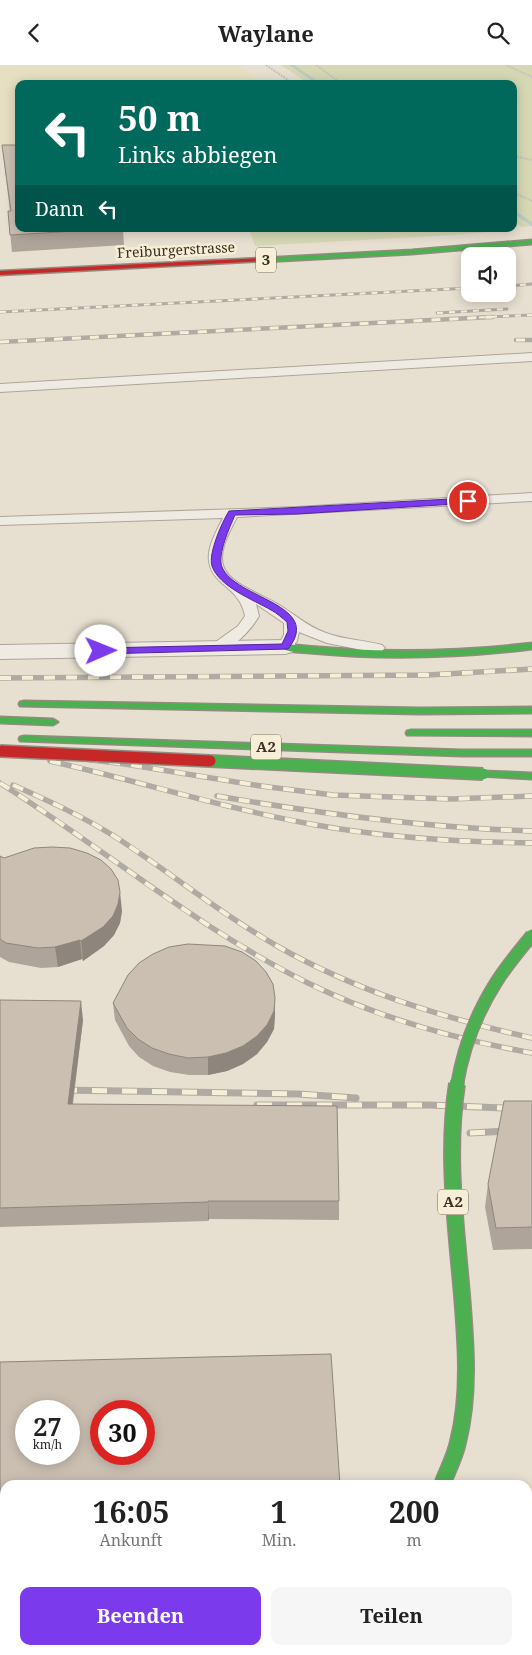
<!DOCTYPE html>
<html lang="de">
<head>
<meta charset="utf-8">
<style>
	body { margin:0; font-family:"Noto Serif",serif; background:#f6f6f6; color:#222; height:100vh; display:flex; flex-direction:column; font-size:19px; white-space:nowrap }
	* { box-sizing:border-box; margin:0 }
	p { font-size:16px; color:#767676 }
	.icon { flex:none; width:28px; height:28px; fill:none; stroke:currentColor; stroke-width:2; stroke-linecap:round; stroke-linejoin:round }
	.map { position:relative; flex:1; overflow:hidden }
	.side { position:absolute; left:0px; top:1415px; width:532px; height:175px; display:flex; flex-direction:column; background:#fff; border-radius:15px 15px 0 0; box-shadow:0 2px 12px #0003 }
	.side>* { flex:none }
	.top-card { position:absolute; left:15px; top:15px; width:502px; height:152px; border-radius:10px; box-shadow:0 2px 12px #0003; background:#00695c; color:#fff; overflow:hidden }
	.buttons { position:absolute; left:461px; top:182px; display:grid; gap:10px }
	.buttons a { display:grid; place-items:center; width:55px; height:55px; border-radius:10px; background:#fff; box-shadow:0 2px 12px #0003; font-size:25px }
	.speed { position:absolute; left:15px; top:1335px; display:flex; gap:10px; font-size:25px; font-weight:700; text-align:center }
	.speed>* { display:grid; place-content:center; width:65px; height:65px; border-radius:50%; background:#fff; box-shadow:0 2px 12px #0003; line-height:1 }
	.speed small { font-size:12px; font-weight:400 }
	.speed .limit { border:8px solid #d22; background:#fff; color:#111 }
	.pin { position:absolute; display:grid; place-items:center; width:42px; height:42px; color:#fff; margin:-21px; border:2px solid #fff; border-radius:50%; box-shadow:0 1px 5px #0007 }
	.me { position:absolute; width:55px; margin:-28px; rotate:89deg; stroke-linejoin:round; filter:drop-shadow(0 0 4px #0008) }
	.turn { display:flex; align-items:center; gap:18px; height:105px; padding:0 20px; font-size:22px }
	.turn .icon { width:65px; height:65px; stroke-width:2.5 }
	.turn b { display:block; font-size:35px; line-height:42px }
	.then { display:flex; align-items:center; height:48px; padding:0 20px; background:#0003; gap:10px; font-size:19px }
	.eta { display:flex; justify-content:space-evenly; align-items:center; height:85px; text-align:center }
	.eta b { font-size:30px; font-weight:700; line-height:35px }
	.button { display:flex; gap:10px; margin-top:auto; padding:10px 20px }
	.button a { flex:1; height:58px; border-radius:10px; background:#7c3aed; color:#fff; font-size:20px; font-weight:700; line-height:58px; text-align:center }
	.button a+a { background:#f6f6f6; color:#222 }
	header { display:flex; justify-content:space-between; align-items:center; height:65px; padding:0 20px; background:#fff; font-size:22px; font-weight:700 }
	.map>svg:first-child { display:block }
	.farmland { fill:#e6dfc2 }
	.green { fill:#d6d7b3 }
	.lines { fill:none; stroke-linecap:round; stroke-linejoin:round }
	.stream { fill:#bcccc2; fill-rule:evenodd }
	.lane-casing { stroke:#ada599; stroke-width:2 }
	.street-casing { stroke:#ada599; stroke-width:2 }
	.fast-casing { stroke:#928b80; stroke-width:3 }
	.slow-casing { stroke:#928b80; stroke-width:3 }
	.jam-casing { stroke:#928b80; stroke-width:3 }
	.path { stroke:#c8c2b9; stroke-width:2; stroke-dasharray:2 1; stroke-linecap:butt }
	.lane { fill:#efebe3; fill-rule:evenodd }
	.street { fill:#efebe3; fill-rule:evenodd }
	.fast { fill:#4caf50; fill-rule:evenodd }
	.slow { fill:#ffc107; fill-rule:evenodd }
	.jam { fill:#c62828; fill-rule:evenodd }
	.rail-far3-casing { stroke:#afaaa2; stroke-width:3 }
	.rail-far2-casing { stroke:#afaaa2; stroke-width:4.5 }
	.rail-far1-casing { stroke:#afaaa2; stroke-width:5.5 }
	.rail-casing { stroke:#afaaa2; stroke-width:7 }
	.rail-far3 { stroke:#f7eed8; stroke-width:2; stroke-dasharray:6; stroke-linecap:butt }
	.rail-far2 { stroke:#f7eed8; stroke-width:3; stroke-dasharray:9; stroke-linecap:butt }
	.rail-far1 { stroke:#f7eed8; stroke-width:4; stroke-dasharray:11; stroke-linecap:butt }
	.rail { stroke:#f7eed8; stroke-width:5; stroke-dasharray:15; stroke-linecap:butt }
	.fast-bridge-far1-casing { stroke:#928b80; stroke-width:14; stroke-linecap:butt }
	.fast-bridge-casing { stroke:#928b80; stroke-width:18; stroke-linecap:butt }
	.jam-bridge-casing { stroke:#928b80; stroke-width:14; stroke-linecap:butt }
	.fast-bridge-far1 { stroke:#4caf50; stroke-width:11 }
	.fast-bridge { stroke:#4caf50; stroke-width:15 }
	.jam-bridge { stroke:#c62828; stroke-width:11 }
	.wall { fill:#afa499 }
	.shaded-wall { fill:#8e867d }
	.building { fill:#cbbfb2; stroke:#8e867d; fill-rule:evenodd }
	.route { fill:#7c3aed; stroke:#51269a }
	.labels { text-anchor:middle; stroke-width:5; stroke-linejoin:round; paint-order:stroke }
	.far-street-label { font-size:14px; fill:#3d2e20; stroke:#f7eed8 }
	.shield { fill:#f7eed8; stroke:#756857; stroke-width:1 }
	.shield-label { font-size:15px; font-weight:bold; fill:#3d2e20 }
</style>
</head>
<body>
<header><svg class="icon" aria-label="back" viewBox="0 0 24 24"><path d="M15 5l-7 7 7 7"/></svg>Waylane<svg class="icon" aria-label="search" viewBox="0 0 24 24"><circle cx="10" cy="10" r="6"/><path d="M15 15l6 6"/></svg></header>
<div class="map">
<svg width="532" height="1590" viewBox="0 0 532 1590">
	<rect width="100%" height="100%" fill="#e7e0d1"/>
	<path class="farmland" d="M0,0H238L265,19H19V82L0,84Z"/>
	<path class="green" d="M281,0H532V161L522,162L514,157V19H309Z
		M249,164H509L512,165L453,170L255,181Z"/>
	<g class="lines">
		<path class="stream" d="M289,0H294L322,19H317Z
			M514,145L532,157V161L514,149Z"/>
		<defs>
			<path id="lane" d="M532,288V296L0,327V319Z
				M532,428V436L237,452C230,466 217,487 224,503C231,520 266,531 281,541C296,551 309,562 326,568C345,575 364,575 382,580L385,583L382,586L377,588L327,578L299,567L297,576L290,585H280L277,582L284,570V558L256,539L259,551C251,565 227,592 210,587L207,584L210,581L238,561L245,551C242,536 235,529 223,519C198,498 211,477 223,453L0,460V452L297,442Z"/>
			<path id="street" d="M285,575L293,577L297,582L293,587L285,589L0,594V580Z
				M0,1518H5V1558H0Z
				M528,1539H532V1579H528Z
				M372,1585H444L441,1590H369Z"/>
			<path id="fast" d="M532,175V179L412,189L262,197L258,195L262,193L412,185Z
				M532,578V584C458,593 384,595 310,588C301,587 287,588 280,582L285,579C368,588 449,588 532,578Z
				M24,636L420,643L532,642V648L420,649L20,641L19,639L20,637Z
				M0,652L53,654L58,657L53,660L0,658Z
				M411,665H532V671L407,670L406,668L407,666Z
				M24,671L462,685H532V691H462L20,676L19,674L20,672Z
				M483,706L532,708V714L479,711L478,709L479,707Z"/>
			<path id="slow" d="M0,1566H5V1582H0Z"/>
			<path id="jam" d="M262,193L264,194V196L0,210V206Z"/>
		</defs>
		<use href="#lane" class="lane-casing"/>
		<use href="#street" class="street-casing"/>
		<use href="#fast" class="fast-casing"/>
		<use href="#slow" class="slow-casing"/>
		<use href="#jam" class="jam-casing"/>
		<path class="path" d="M266,0L294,19
			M316,0L342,19
			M506,0L532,12
			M514,91L532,95
			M514,128L532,136"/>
		<use href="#lane" class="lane"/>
		<use href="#street" class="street"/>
		<use href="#fast" class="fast"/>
		<use href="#slow" class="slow"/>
		<use href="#jam" class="jam"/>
		<defs>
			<path id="rail-far3" d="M508,221L532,219
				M0,247L470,223
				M437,248L507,244
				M467,253L532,250"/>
			<path id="rail-far2" d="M516,275H532
				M0,277L492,252"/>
			<path id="rail-far1" d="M0,613L428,610L532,604
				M0,684L125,699L261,721L333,730L451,734L532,731
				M50,696C139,716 226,744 316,760C388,773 460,777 532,778
				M0,718C103,783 199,864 308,918C379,953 454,974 532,988
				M13,720C49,736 84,752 117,773C171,808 221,849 277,881C356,926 443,953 532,973
				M217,731C322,749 426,763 532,766"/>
			<path id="rail" d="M62,1025L298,1029L356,1033
				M257,1040H429L532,1044
				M470,1068L507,1066"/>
		</defs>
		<use href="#rail-far3" class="rail-far3-casing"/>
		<use href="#rail-far2" class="rail-far2-casing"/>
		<use href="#rail-far1" class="rail-far1-casing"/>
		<use href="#rail" class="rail-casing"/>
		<use href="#rail-far3" class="rail-far3"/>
		<use href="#rail-far2" class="rail-far2"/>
		<use href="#rail-far1" class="rail-far1"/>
		<use href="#rail" class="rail"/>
		<defs>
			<path id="fast-bridge-far1" d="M210,696L483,709
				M457,1020C463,984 477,947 497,916C507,900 520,885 532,870"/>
			<path id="fast-bridge" d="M442,1420C447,1406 455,1392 458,1377C470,1330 466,1279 462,1230C456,1159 446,1089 457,1019"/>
			<path id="jam-bridge" d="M0,686L210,696"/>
		</defs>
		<use href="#fast-bridge-far1" class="fast-bridge-far1-casing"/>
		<use href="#fast-bridge" class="fast-bridge-casing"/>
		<use href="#jam-bridge" class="jam-bridge-casing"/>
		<use href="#fast-bridge-far1" class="fast-bridge-far1"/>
		<use href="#fast-bridge" class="fast-bridge"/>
		<use href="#jam-bridge" class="jam-bridge"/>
	</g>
	<path class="wall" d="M2,80L19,164H123L124,180L12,187L8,146H10Z
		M0,791L4,793L122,846L120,858L114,870L104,881L83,896L82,894L58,902L41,903L9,897L0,892Z
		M275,933V950L274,964L267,977L257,989L243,999L227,1006L208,1010H189L170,1007L153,1001L139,992L129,981L115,955L113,938Z
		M0,935L83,955L73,1039L339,1136V1155L209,1154L208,1156L0,1162Z
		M532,1036V1184L493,1185L485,1142L488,1119Z
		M0,1297L5,1420V1452H0Z
		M56,1585H186V1590H57Z"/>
	<path class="shaded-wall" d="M120,827L122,846L120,858L114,870L104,881L83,896L81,876Z
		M80,875L82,894L58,902L55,882Z
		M275,933V950L274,964L267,977L257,989L243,999L227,1006L208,1010V992Z
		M81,936L83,955L70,1057L68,1039Z
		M208,1136L209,1154L208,1156Z"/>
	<path class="building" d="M2,80H19V164H108L10,170L8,146H11Z
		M52,782L70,783L87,788L101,795L111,804L118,815L120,827L118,839L113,851L103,862L81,876L80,875L55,882L38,883L6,878L0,874V791L4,793L34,783Z
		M188,879L225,881L242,887L256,896L266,907L273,919L275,933L274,946L267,960L257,971L243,981L226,988L208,992L188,993L169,989L152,983L138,974L127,963L113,938L128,910L139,898L153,889L169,882Z
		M0,935L81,936L68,1039L337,1041L339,1136H208V1137L0,1143Z
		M504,1036H532V1162L496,1163L488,1119Z
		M331,1289L340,1420H5V1435H0V1297ZM26,1346H69V1389H26ZM101,1346H144V1389H101Z"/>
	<path class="route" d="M468,433L473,436L471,438L297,449L235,450C230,462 217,489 222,502C235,534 324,539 288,584L101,589L96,586L101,583L282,579L288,566L287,557C282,553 277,548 271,545C254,535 219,522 212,501C208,489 222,457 229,446Z"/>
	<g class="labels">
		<g class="far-street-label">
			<text transform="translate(176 185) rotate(-3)" y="5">Freiburgerstrasse</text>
		</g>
		<g class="shield">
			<rect x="256" y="182.5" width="20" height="25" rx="4"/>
			<rect x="251" y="669.5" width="30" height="25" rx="4"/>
			<rect x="438" y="1124.5" width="30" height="25" rx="4"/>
		</g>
		<g class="shield-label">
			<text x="266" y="200">3</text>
			<text x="266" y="687">A2</text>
			<text x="453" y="1142">A2</text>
		</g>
	</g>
</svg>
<div class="buttons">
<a><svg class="icon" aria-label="sound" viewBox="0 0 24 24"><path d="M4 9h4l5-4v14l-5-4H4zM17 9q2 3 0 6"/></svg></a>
</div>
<div class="speed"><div>27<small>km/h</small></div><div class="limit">30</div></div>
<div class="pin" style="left:468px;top:436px;background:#d93025"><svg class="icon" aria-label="arrive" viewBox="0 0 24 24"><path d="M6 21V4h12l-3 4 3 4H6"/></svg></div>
<svg class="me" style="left:101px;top:586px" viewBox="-20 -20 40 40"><circle r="19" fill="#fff"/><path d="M0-13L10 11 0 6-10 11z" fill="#7c3aed"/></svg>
<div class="top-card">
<div class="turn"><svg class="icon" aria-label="left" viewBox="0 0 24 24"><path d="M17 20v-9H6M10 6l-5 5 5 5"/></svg><div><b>50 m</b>Links abbiegen</div></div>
<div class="then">Dann<svg class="icon" aria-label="left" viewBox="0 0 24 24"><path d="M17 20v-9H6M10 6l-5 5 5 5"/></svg></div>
</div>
<section class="side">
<div class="eta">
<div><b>16:05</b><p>Ankunft</p></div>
<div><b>1</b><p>Min.</p></div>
<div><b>200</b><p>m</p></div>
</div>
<div class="button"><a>Beenden</a><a>Teilen</a></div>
</section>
</div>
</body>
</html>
